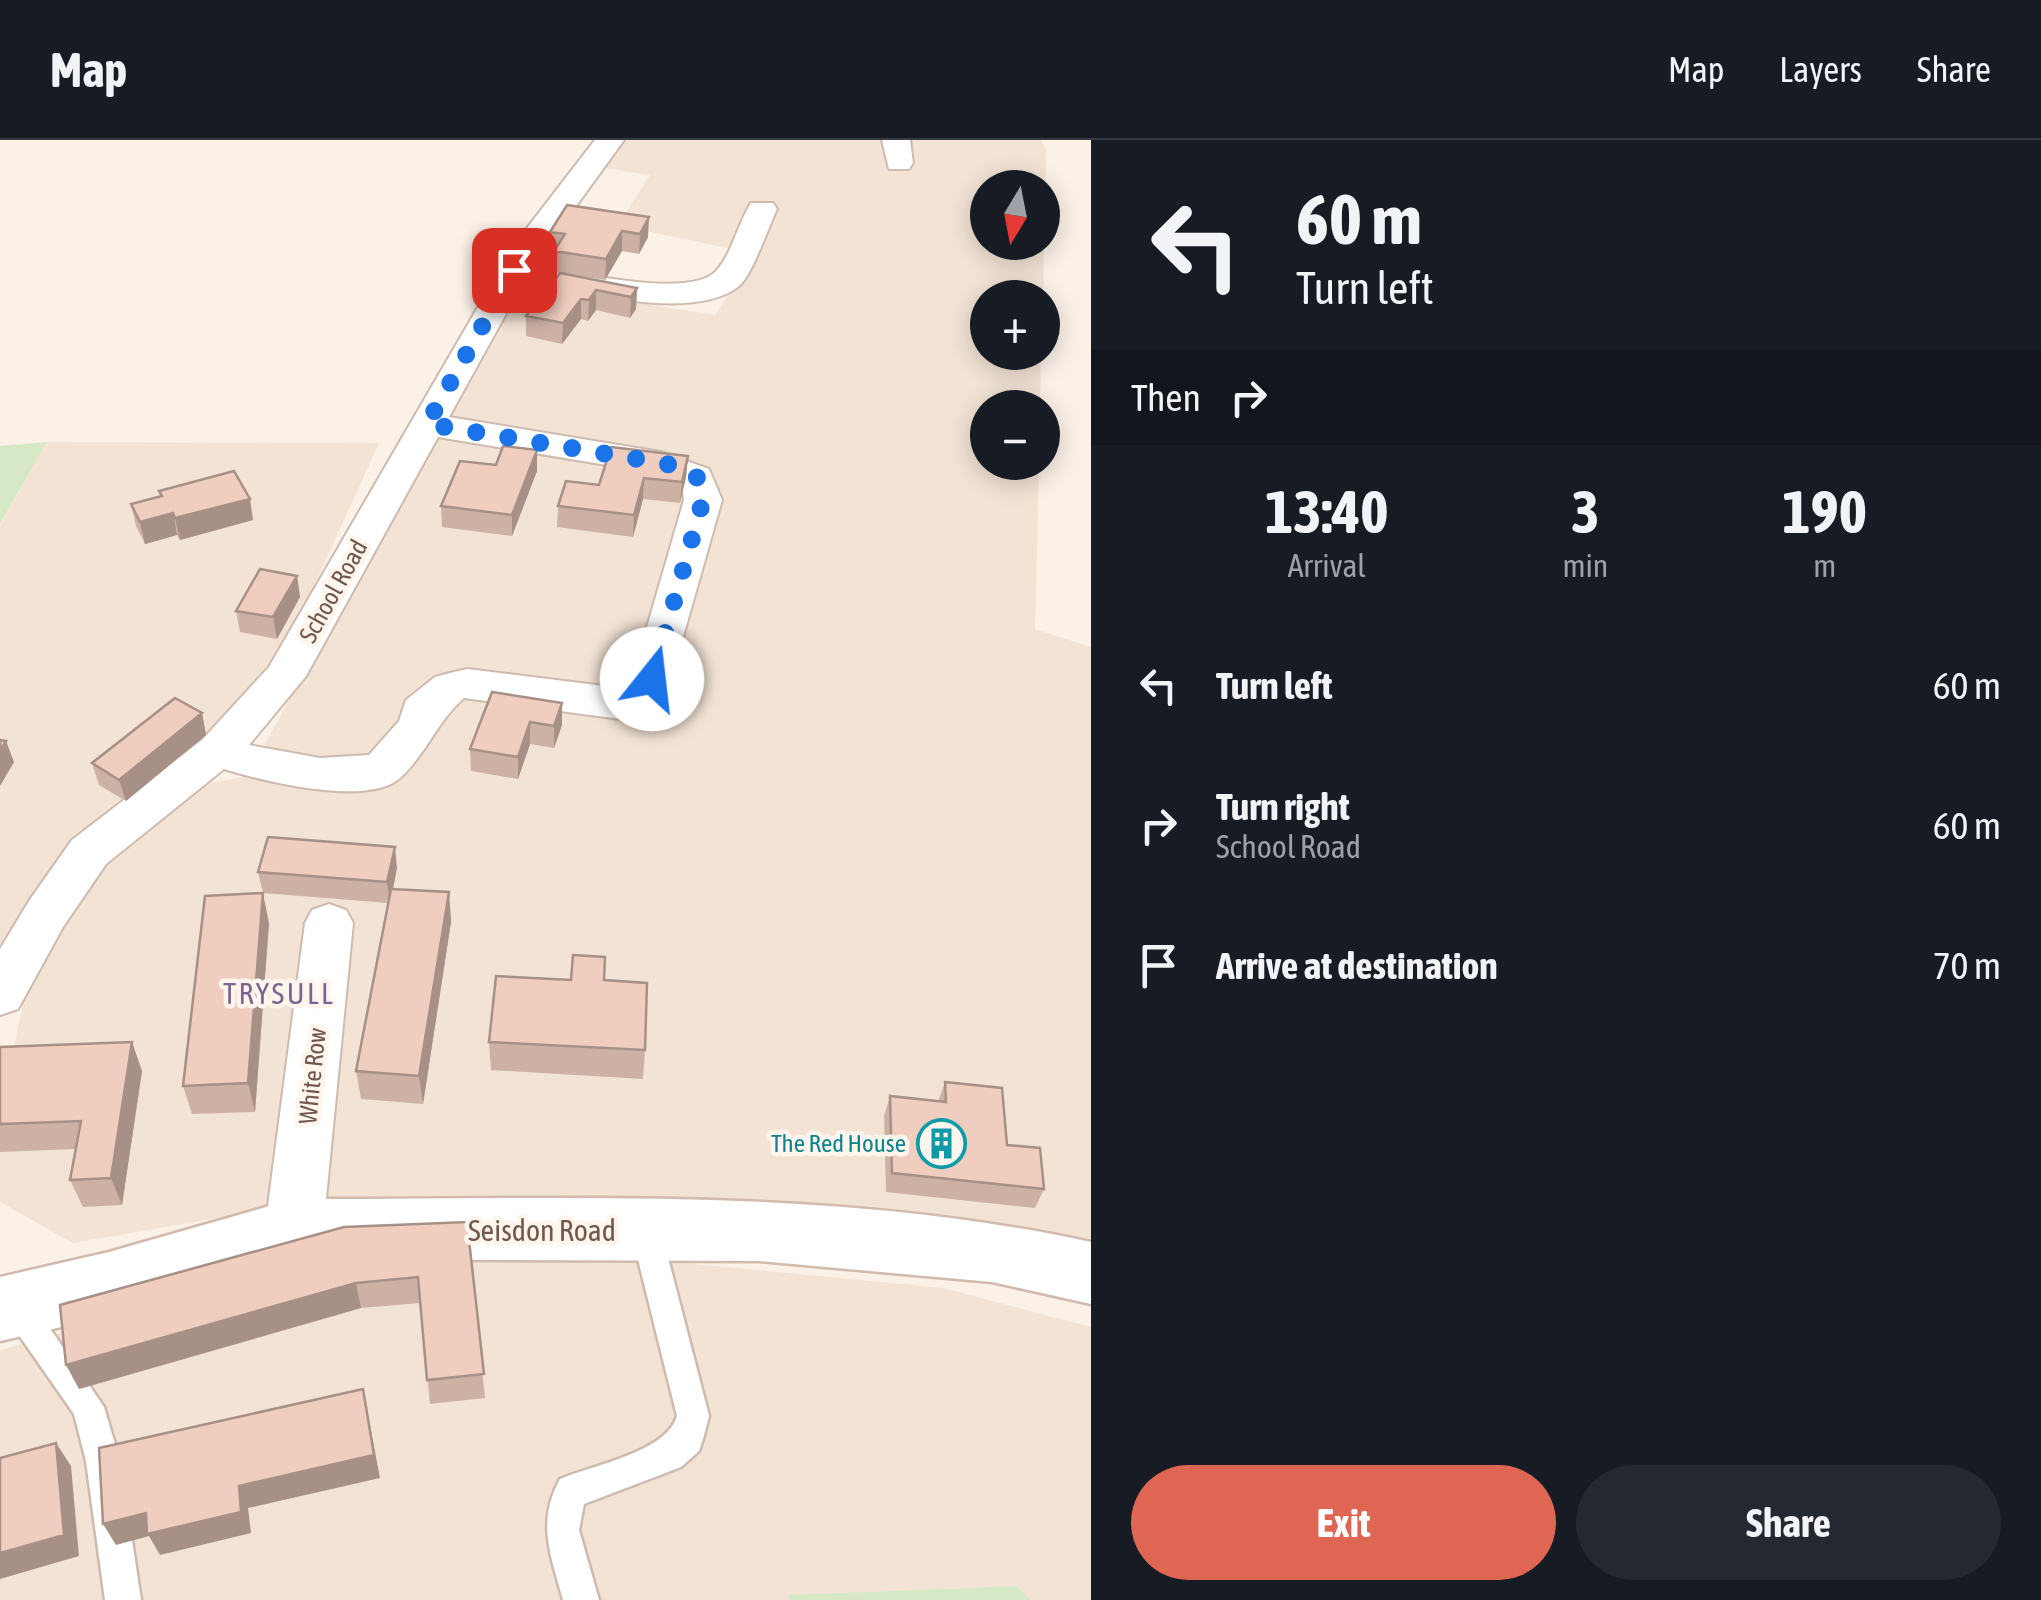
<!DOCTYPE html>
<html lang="en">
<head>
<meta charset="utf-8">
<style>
	body { margin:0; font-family:"Asap Condensed",sans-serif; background:#242831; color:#f1f3f6; height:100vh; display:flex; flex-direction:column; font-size:38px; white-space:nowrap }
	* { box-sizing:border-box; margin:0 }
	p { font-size:32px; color:#9ea1a6 }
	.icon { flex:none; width:55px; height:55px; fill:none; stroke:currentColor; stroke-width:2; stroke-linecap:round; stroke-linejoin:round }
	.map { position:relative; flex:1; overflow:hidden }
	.panel { display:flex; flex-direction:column; background:#171b24; width:950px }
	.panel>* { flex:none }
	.banner { background:#171b24; color:#f1f3f6; overflow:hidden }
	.needle { width:65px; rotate:190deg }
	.tools { position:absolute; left:970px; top:30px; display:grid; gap:20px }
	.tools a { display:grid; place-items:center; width:90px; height:90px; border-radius:50%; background:#171b24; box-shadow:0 5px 25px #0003; font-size:50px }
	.pin { position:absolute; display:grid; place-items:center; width:85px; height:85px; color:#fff; margin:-42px; border-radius:20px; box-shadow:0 5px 15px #0006 }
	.me { position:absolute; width:110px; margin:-55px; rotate:16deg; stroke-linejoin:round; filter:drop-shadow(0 0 8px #0008) }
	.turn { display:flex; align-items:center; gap:35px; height:210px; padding:0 40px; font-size:45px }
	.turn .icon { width:130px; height:130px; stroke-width:2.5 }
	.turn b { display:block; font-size:70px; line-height:85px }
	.then { display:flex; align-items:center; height:95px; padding:0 40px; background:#0003; gap:20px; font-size:38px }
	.eta { display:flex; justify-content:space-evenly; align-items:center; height:170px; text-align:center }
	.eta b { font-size:60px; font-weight:700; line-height:70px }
	.button { display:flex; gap:20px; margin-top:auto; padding:20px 40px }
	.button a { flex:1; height:115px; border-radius:60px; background:#de6653; color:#fff; font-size:40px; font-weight:700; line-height:115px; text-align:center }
	.button a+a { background:#242831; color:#f1f3f6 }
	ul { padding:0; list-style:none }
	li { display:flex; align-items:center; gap:30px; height:140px; padding:0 40px }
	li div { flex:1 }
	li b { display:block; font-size:38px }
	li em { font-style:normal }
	header { display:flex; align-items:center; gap:60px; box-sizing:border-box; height:140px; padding:0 50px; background:#171b24; border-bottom:2px solid #363941 }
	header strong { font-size:48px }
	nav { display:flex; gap:55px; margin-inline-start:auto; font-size:35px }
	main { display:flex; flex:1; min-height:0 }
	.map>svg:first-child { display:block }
	.residential { fill:#f2e3d5; fill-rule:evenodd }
	.green { fill:#d6e8c6 }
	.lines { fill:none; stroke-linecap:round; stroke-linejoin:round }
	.lane-casing { stroke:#cebbb0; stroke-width:5 }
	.street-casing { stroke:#cebbb0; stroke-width:4 }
	.secondary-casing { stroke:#d1baae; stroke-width:5 }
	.lane { fill:#fff; fill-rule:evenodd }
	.street { fill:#fff; fill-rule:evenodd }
	.secondary { fill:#fff; fill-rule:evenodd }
	.wall { fill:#ceb1a5 }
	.shaded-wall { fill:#a79086 }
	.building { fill:#efcec0; stroke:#a79086; stroke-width:2.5 }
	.route { stroke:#1a73e8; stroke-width:18; stroke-dasharray:0 32.4 }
	.labels { text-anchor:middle; stroke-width:9; stroke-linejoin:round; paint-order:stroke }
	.street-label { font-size:25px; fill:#73574d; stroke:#fef6ed }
	.culture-label { font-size:25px; fill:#0d838f; stroke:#fef6ed; text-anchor:end }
	.quarter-label { font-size:30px; letter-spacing:2.5px; fill:#7d648f; stroke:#fef6ed }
	.near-street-label { font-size:30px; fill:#73574d; stroke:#fef6ed }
</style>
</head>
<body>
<header>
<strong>Map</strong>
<nav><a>Map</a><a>Layers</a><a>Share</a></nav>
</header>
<main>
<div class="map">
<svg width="1091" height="1460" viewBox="0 0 1091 1460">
	<rect width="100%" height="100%" fill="#fbf1e7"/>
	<path class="residential" d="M624,0H1041L1046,10L1043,159L988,158V212L1041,213L1040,267L988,268V322L1039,323L1035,489L1091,507V1110L315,1061L73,1103L0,1062V975L25,854L96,730L160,673L212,643L248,636L417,322L519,144L715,175L755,114L618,85L650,35L599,27ZM988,48H1042V102H988Z
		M47,302L379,303L289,501L252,555L207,595L0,816V385Z
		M558,1111L943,1148L1091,1187V1460H1031L1016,1446L789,1455V1460H0V1210L349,1113Z"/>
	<path class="green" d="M47,302L0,384V385V306Z
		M1016,1446L1031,1460H789L788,1455Z"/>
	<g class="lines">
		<defs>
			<path id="lane" d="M646,1077L657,1081L661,1091L709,1276L703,1299L699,1311L681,1327L584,1364L579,1390L599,1460H563C551,1416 536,1382 560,1339C593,1325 667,1312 677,1276L631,1091L635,1081Z
				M16,1150L27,1155L104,1267L120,1321L141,1460H105L86,1321L74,1274L5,1175L0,1165L5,1155Z"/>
			<path id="street" d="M595,0H624L534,124C569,131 690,160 716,131C732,114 738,83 751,63H773L777,69C769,86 752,135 739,146C693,183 577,151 524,141L449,277L661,312L709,329L722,360L663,567L635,581L464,558C438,580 427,613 401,637C369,668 263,641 224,629L106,724L63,787L18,869L0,875V809L29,761L72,700L202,600L269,527L514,105ZM438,297L661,334L682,343L684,360L629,549L467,529L450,533L435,537L406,560L399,581L369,615L320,618L249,605L306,536Z
				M882,0H910L913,23L909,29H889Z
				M329,764L346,770L353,783L323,1089L314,1107L294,1115L274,1107L265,1089L305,783L312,770Z"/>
			<path id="secondary" d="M294,1059C559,1060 830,1045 1091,1102V1164L992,1142L759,1121L294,1119L109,1176L0,1201V1137L109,1112Z"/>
		</defs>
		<use href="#lane" class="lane-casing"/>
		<use href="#street" class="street-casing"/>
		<use href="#secondary" class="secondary-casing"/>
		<use href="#lane" class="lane"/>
		<use href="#street" class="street"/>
		<use href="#secondary" class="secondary"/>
	</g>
	<path class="wall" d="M567,65L648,97L639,114L622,111L605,140L554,132V113L550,112V92Z
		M560,133L637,148L636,169L630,178L596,170L588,181L581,179L562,204L526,196V176Z
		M688,316L686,337L680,363L643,359L633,397L557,387L558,366L599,345Z
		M537,331L512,396L442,387L441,366Z
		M159,351L253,380L180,400L177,395L145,404L136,386L131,364L160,357Z
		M297,436L300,457L277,499L240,492L236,471Z
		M492,552L562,585L554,608L530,604L518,639L471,631L470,609Z
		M202,573L206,595L126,661L99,645L92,623Z
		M397,728L393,749L449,752L451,782L423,964L361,959L356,931L388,763L263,753L258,732Z
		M269,783L255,972L192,974L183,946Z
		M571,840H604L645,910L643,939L491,930L489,902Z
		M0,907L142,931L122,1065L83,1067L70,1040L76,1009L0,1012Z
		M945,942L1007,1005L1044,1049L1035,1068L886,1052L884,976L890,956L938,962Z
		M467,1082L485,1258L430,1264L420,1163L361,1168L79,1249Z"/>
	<path class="shaded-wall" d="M649,77L648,97L639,114L640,94Z
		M622,91V111L605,140L606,119Z
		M637,148L636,169L630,178L631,157Z
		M596,150V170L588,181L589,160Z
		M581,159V179L562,204L563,183Z
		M537,310V331L512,396V375Z
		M688,316L686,337L680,363L682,342Z
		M644,338L643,359L633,397L634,375Z
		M250,359L253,380L180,400L175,378Z
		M173,373L177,395L145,404L140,382Z
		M297,436L300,457L277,499L273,477Z
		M562,563V585L554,608V586Z
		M202,573L206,595L126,661L119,640Z
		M530,582V604L518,639V617Z
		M6,601L14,622L0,646V611Z
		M395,707L397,728L390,763L387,742Z
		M449,752L451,782L423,964L419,936Z
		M263,753L269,783L255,972L248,943Z
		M132,902L142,931L122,1065L111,1038Z
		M356,1143L361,1168L79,1249L66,1225Z
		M363,1249L380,1338L248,1368L251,1393L160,1415L149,1396L116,1405L103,1384L239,1346Z
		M56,1303L71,1326L79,1416L0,1439V1413Z"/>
	<path class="building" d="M567,65L649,77L640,94L622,91L606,119L554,111L565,94L550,92Z
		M560,133L637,148L631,157L596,150L589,160L581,159L563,183L526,176Z
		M503,306L537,310L512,375L441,366L460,321L496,325Z
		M611,307L688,316L682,342L644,338L634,375L558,366L566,341L599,345Z
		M234,331L250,359L175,378L173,373L140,382L131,364L162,356L159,351Z
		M260,429L297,436L273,477L236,471Z
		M492,552L562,563L554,586L530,582L518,617L470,609Z
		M175,558L202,573L119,640L92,623Z
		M0,600L6,601L0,611Z
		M268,697L395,707L387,742L258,732Z
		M391,749L449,752L419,936L356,931Z
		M263,753L248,943L183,946L205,756Z
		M573,815L605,817L604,840L647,843L645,910L489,902L496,836L571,840Z
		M132,902L111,1038L70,1040L81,981L0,984V907Z
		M945,942L1002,948L1007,1005L1040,1008L1044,1049L892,1033L890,956L946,962Z
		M467,1082L484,1234L427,1240L418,1137L356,1143L66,1225L60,1165L344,1087Z
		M363,1249L374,1315L239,1346L241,1372L147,1394L146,1373L103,1384L99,1308Z
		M56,1303L64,1395L0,1413V1318Z"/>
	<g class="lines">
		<path class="route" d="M514,130L427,284L662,323C686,328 703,331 703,360L652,539"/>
	</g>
	<defs>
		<symbol id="building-ring" viewBox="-11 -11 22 22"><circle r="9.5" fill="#fef6ed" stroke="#0f9aa8" stroke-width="1.5"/><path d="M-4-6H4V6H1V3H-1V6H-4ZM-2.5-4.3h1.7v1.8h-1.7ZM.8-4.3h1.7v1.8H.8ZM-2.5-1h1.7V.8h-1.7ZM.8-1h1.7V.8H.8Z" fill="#0f9aa8"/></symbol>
	</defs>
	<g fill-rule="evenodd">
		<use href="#building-ring" x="914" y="976" width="55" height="55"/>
	</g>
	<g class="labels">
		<g class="street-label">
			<text transform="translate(333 451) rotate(-61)" y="9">School Road</text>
			<text transform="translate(312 936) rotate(-84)" y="9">White Row</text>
		</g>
		<g class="culture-label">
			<text x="906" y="1012">The Red House</text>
		</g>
		<g class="quarter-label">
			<text x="279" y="864">TRYSULL</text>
		</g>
		<g class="near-street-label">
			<text x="542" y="1101">Seisdon Road</text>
		</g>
	</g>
</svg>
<div class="tools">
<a><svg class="needle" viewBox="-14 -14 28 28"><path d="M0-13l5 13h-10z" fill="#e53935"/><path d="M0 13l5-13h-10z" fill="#9ea1a6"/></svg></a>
<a>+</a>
<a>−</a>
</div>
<div class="pin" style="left:514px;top:130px;background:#d93025"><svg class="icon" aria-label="arrive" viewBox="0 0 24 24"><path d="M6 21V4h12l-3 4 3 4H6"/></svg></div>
<svg class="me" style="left:652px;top:539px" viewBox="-20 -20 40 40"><circle r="19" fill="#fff"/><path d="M0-13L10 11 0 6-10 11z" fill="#1a73e8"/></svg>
</div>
<section class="panel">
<div class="banner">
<div class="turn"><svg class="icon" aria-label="left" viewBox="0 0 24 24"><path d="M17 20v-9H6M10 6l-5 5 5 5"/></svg><div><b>60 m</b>Turn left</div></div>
<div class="then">Then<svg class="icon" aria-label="right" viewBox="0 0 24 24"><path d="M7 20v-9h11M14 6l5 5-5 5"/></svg></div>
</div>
<div class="eta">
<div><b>13:40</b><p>Arrival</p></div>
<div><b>3</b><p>min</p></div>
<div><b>190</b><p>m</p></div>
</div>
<ul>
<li><svg class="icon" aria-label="left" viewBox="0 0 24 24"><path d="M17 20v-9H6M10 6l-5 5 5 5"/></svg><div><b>Turn left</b></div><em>60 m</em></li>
<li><svg class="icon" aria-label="right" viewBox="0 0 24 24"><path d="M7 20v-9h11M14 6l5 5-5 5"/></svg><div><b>Turn right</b><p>School Road</p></div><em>60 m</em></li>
<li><svg class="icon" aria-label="arrive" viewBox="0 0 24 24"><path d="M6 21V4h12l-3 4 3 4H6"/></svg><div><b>Arrive at destination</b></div><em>70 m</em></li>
</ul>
<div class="button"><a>Exit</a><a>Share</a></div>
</section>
</main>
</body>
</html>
